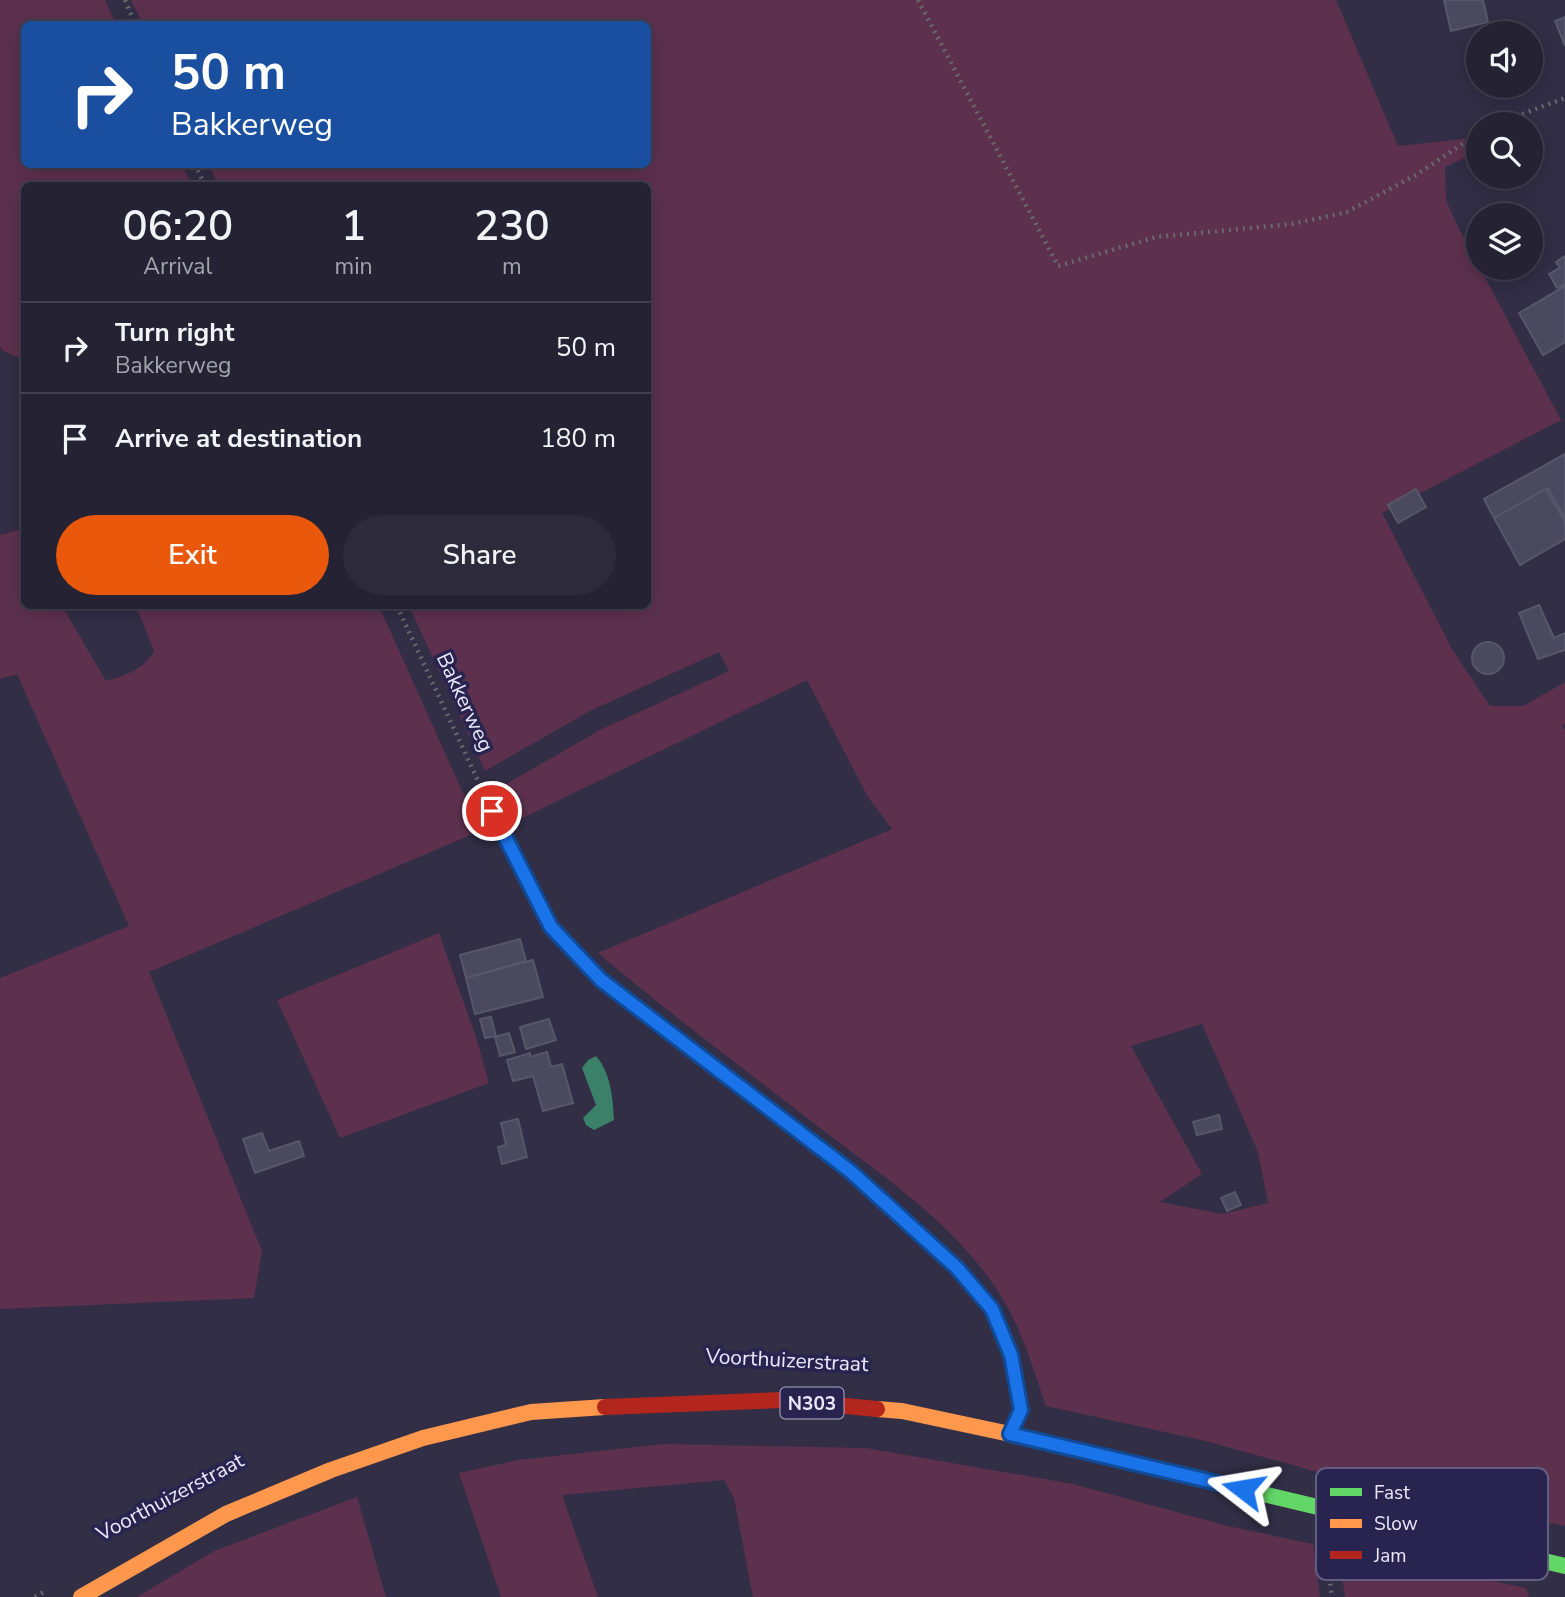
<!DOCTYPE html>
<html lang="en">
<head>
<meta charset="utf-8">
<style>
	body { margin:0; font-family:"Nunito Sans",sans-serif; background:#2d2a3c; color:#f1f3f6; height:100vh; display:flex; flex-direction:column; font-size:26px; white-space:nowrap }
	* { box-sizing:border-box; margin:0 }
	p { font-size:23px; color:#a3a4ac }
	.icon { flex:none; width:38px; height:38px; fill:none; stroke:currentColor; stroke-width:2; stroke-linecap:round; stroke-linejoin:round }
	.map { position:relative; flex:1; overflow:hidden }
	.side { position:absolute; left:21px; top:182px; width:630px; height:427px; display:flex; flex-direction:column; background:#252234; border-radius:10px; box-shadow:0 4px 18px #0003,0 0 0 2px #423f4f }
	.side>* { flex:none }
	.guide { position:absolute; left:21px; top:21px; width:630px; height:147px; border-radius:10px; box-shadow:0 4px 18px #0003,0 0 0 2px #423f4f; background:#1a4fa0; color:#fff; overflow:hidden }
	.fabs { position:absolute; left:1466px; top:21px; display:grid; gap:14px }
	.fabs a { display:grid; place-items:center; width:77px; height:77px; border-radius:50%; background:#252234; box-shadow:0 4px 18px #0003,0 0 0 2px #423f4f; font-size:35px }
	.pin { position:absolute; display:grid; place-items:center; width:60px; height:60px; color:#fff; margin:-30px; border:4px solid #fff; border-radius:50%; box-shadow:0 2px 7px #0007 }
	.me { position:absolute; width:77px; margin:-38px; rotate:284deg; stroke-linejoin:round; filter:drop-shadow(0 0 5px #0008) }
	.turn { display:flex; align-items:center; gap:24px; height:147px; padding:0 35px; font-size:32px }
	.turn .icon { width:91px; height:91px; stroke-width:2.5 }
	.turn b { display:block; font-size:49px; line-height:60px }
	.eta { display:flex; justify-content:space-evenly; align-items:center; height:119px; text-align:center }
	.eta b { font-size:42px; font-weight:600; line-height:49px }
	.action { display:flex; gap:14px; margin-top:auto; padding:14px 35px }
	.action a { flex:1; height:80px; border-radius:42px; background:#ea580c; color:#fff; font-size:28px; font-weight:600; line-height:80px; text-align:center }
	.action a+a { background:#2d2a3c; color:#f1f3f6 }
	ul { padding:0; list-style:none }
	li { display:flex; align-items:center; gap:21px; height:91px; padding:0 35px; border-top:2px solid #423f4f }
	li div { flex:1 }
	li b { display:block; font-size:26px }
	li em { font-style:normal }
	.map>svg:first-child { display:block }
	.green { fill:#5d314e; fill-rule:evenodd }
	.water { fill:#3b8068 }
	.building { fill:#4b495d; stroke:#585669; stroke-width:2 }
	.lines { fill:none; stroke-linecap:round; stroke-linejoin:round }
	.path { stroke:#69686b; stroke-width:4.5; stroke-dasharray:2 5; stroke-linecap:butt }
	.fast { stroke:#63d668; stroke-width:16 }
	.slow { stroke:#ff974d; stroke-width:16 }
	.jam { stroke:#b3261e; stroke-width:16 }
	.route-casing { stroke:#114b97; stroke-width:18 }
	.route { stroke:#1a73e8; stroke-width:12 }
	.labels { text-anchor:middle; stroke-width:7; stroke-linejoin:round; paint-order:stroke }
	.shield { fill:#29244f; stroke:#afaec7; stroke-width:2 }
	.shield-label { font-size:19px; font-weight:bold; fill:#e9e9fa }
	.street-label { font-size:21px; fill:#e9e9fa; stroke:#29244f }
	.key { fill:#29244f; stroke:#635f82; stroke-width:2 }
	.key-label { font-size:19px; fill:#e9e9fa }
</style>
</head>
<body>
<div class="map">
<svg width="1565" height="1597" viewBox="0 0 1565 1597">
	<rect width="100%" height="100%" fill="#312e45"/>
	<path class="green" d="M0,0H105L116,24H24V164L182,165L192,185L24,186V358L22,359L3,351L0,346Z
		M131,0H1336L1398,146L1464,139L1479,148V151L1445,167L1446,200L1457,225L1561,420L1382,513L1452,649L1490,706H1523L1565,682V724L1562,726L1565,730V1526L1389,1492L1206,1441L1046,1406C1032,1365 1020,1324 996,1288C952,1223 886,1178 824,1131C748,1072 671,1015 598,953L892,829L868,797L807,680L510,824L494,791L600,730L729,671L719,652L590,711L485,771L409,606H648V186H219L209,165L648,164V24H143ZM1202,1024L1258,1152L1268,1203L1223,1214L1160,1202L1202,1174L1131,1046Z
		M18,530L24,541V606H62L106,681C124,676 145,669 154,651L136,606H379L480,831L149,972L262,1251L254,1298L0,1309V978L129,926L17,674L0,679V535Z
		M439,933L476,1037L489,1083L340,1138L277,1000Z
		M663,1444L866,1448L1073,1484L1228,1526L1313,1544L1320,1597H753L734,1498L724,1480L562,1495L598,1597H501L459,1473L518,1460Z
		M357,1497L386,1597H137L214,1551Z
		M1338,1549L1526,1588L1529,1597H1345Z"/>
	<path class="water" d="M596,1056C611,1073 613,1099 614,1120L594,1130L586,1125L583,1118L596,1105L582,1068L588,1060Z"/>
	<path class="building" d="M1444,0H1483L1488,22L1451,31Z
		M1565,17V46L1555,21Z
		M1565,256V284L1557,288L1549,274L1560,268L1556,262Z
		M1565,286V342L1543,355L1519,313Z
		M1565,454V518L1548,488L1494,518L1484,499Z
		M1416,489L1426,507L1398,523L1388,505Z
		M1546,489L1565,522V539L1520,565L1494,518Z
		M1539,605L1554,638L1565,633V650L1538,659L1519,613Z
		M1472 658a16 16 0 1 1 32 0a16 16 0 1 1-32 0Z
		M520,939L526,961L466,978L460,955Z
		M533,960L543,997L475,1014L466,978Z
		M491,1017L496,1036L485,1038L480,1019Z
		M549,1019L556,1040L526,1049L520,1027Z
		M509,1033L515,1052L500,1056L495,1037Z
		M547,1052L551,1067L562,1064L573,1103L543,1111L533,1076L513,1081L507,1060L530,1053V1057Z
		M1219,1115L1222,1129L1197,1135L1193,1122Z
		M518,1119L527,1157L502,1164L498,1147L506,1145L501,1123Z
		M262,1133L269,1151L299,1141L304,1156L255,1173L243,1139Z
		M1235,1192L1241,1205L1227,1211L1221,1198Z"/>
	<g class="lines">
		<path class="path" d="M125,0L135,24
			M918,0L1058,266L1156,237L1292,224L1347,212L1416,175L1479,133
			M1496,124L1565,98
			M195,164L205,186
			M397,606L479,783
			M1325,1542L1332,1597
			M35,1597L47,1590"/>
		<path class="fast" d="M492,811L551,927L601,980L745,1091
			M1196,1478L1565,1566"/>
		<path class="slow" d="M877,1409L902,1411L1010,1434L1196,1478
			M81,1597L226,1514L331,1470L423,1438L531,1412L605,1407"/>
		<path class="jam" d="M745,1091L850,1171L957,1267L992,1309L1011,1355L1021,1410L1010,1434
			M605,1407L782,1400L877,1409"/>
	</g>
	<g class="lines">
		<defs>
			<path id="route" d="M492,811L551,927L601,980L850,1171L957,1268L992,1309L1011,1355L1021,1410L1010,1434L1243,1489"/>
		</defs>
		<use href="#route" class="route-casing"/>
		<use href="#route" class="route"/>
	</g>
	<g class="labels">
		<rect class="shield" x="780.5" y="1387.5" width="63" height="31" rx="5"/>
		<g class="shield-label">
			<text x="812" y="1410">N303</text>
		</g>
		<g class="street-label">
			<text transform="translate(465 702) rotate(65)" y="7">Bakkerweg</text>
			<text transform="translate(787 1360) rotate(3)" y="7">Voorthuizerstraat</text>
			<text transform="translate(170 1497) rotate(-28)" y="7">Voorthuizerstraat</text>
		</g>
	</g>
	<rect x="1316" y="1468" width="232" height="112" rx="10" class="key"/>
	<rect x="1330" y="1488" width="32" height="8" fill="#63d668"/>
	<rect x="1330" y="1519" width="32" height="9" fill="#ff974d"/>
	<rect x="1330" y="1551" width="32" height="8" fill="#b3261e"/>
	<g class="key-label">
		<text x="1374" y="1499">Fast</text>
		<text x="1374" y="1530">Slow</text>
		<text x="1374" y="1562">Jam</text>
	</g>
</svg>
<div class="fabs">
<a><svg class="icon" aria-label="sound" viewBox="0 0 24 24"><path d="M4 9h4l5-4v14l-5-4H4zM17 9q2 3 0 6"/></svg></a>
<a><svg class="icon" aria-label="search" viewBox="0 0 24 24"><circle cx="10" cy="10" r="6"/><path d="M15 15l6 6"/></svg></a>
<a><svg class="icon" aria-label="layers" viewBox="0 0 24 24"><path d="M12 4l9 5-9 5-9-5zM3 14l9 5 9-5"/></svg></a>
</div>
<div class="pin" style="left:492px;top:811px;background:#d93025"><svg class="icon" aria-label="arrive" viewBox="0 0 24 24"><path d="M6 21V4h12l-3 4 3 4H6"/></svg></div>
<svg class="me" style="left:1243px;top:1489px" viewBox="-20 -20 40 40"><path d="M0-17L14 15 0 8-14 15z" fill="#1a73e8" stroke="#fff" stroke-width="4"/></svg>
<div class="guide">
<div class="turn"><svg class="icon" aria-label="right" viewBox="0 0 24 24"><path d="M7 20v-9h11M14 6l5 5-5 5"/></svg><div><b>50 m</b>Bakkerweg</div></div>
</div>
<section class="side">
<div class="eta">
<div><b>06:20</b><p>Arrival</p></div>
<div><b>1</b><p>min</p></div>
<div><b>230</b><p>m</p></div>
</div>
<ul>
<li><svg class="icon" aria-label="right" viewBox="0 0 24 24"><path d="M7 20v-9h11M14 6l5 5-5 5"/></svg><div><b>Turn right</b><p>Bakkerweg</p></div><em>50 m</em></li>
<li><svg class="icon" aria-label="arrive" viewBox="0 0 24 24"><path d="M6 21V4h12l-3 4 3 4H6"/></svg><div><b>Arrive at destination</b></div><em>180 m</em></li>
</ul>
<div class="action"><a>Exit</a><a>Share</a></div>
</section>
</div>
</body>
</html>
